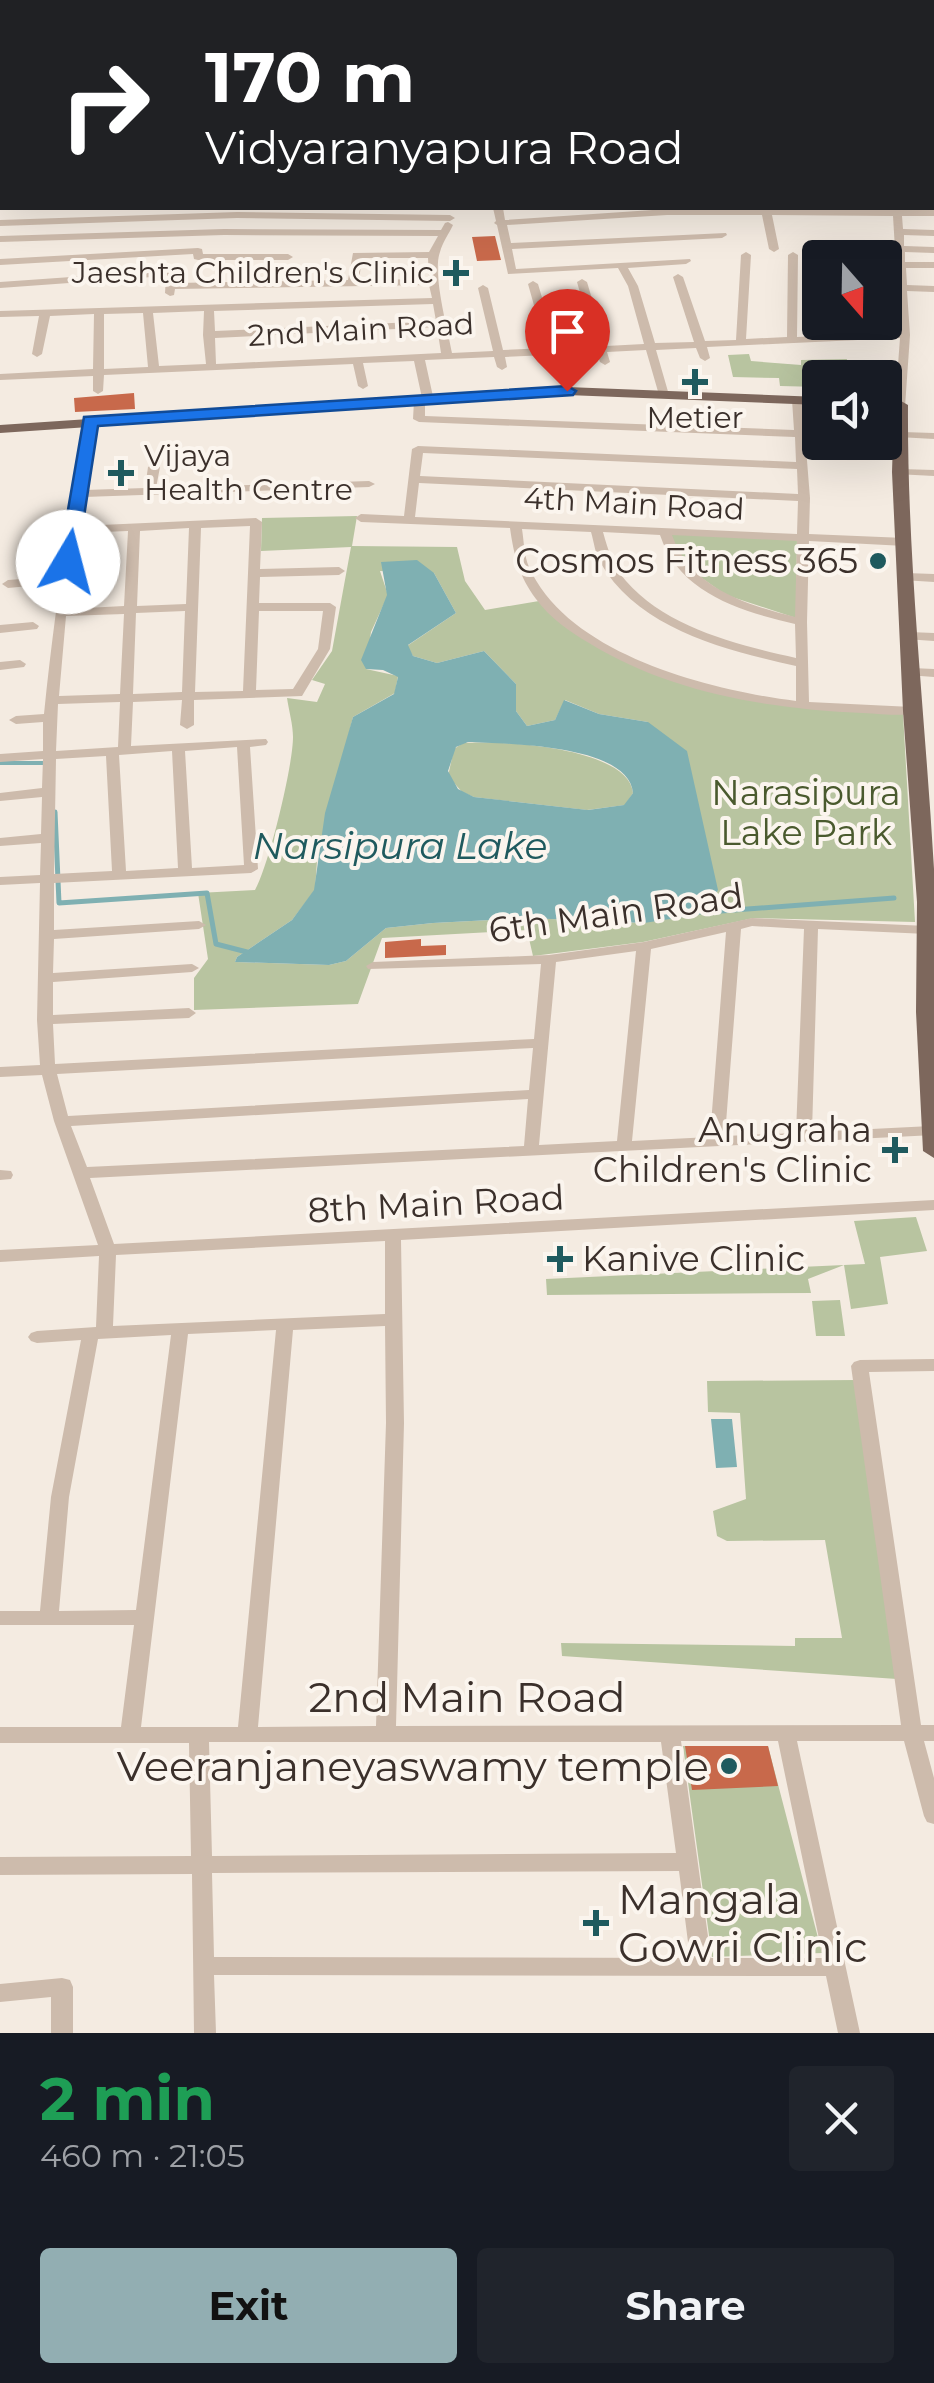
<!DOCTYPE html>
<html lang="en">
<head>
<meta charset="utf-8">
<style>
	body { margin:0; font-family:Montserrat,sans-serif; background:#20242c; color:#f1f3f6; height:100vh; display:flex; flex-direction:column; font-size:38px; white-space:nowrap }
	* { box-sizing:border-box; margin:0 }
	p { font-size:32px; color:#9ea1a6 }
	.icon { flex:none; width:55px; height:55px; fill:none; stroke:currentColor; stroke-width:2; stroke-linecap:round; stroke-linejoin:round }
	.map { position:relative; height:2033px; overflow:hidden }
	.details { display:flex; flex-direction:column; background:#171b24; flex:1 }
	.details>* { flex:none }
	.top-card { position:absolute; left:0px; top:0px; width:935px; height:210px; box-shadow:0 10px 40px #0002; background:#202124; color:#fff; overflow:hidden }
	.needle { width:65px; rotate:160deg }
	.controls { position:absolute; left:802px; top:240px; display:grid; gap:20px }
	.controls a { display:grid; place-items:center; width:100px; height:100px; border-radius:10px; background:#171b24; box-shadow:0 10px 40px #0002; font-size:50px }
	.pin { position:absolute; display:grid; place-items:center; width:85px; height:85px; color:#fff; margin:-102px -42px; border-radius:50% 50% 50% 0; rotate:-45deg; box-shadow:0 0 10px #0007 }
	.pin .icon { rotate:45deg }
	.me { position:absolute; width:110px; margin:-55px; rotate:8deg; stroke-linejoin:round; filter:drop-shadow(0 0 8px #0008) }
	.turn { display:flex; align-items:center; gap:35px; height:210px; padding:0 40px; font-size:45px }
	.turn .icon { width:130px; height:130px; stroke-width:2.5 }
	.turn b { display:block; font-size:70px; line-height:85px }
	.round { display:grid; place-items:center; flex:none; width:105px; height:105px; border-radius:10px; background:#20242c }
	.overview { display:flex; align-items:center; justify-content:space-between; height:170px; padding:0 40px }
	h1 { font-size:60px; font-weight:700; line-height:75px; color:#1e9e55 }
	.button { display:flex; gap:20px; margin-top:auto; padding:20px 40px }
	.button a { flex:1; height:115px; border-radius:10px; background:#92aeb2; color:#111; font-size:40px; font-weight:700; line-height:115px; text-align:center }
	.button a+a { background:#20242c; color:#f1f3f6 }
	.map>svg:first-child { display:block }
	.green { fill:#b8c4a0; fill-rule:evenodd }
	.water { fill:#7fb0b2; fill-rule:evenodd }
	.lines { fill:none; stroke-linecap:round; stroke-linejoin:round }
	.stream-far1 { stroke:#7fb0b2; stroke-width:4 }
	.stream { stroke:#7fb0b2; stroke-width:5 }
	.building { fill:#c8694b }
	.minor { fill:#cdbbac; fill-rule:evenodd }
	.major { fill:#7d675c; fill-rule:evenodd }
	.route { fill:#1a73e8; stroke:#114b97; stroke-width:2.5 }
	.poi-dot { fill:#1f5a5e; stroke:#fbf5ee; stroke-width:4 }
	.labels { text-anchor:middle; stroke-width:8; stroke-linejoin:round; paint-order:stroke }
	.far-poi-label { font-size:30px; fill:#3b302b; stroke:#fbf5ee; text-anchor:end }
	.far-street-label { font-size:30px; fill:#3b302b; stroke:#fbf5ee }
	.poi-label { font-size:35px; fill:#3b302b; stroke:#fbf5ee; text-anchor:end }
	.park-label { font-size:35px; fill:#4a5a2e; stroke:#fbf5ee }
	.street-label { font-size:35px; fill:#3b302b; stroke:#fbf5ee }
	.water-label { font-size:38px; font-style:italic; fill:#1f5a5e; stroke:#fbf5ee }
	.near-street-label { font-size:42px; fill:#3b302b; stroke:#fbf5ee }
	.near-poi-label { font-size:42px; fill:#3b302b; stroke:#fbf5ee; text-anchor:end }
</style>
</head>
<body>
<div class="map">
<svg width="934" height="2033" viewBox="0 0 934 2033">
	<rect width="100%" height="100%" fill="#f4ebe1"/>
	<path class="green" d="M749,354L751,361L801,365V360L847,359L844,377L820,378V387L780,386L779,378L733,377L728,355Z
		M357,516L352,546L457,547L465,581L485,610L539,601C644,699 766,706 903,714L915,922L754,918L643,942L533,956L527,930L382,938L358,1004L194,1010V978L208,959L198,893L255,890C269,865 293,766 293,737C293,725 289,711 287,698L317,702L325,684L312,680L332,651L351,547L261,551L262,518ZM380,571L434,573L456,613L407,646L413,656L437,663L484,651L516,684V711L527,726L555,720L565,700L599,714L648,722L644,923L527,918L433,923L386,928L346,961L329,965L235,962L237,957L292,920L315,890L317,861L353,717L395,693L398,676L366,669L371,632L388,595Z
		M669,533L797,538L796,618L726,595L686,567Z
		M463,743C499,740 629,747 633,793L625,805L587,810L474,797L462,792L448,776L454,749Z
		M916,1217L927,1251L880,1257L888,1304L851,1309L844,1265L808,1279L811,1293L547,1295L546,1279L844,1265L865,1264L854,1221Z
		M840,1300L845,1336H816L812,1301Z
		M857,1380L897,1679L562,1656L561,1643L795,1646V1638H842L825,1540L727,1541L717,1536L713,1511L746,1499L740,1413L708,1412L707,1381Z
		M683,1746H768L822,1953L712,1957Z"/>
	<path class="water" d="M417,560L434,573L456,613L408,645L413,656L437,663L484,651L516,684V711L527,726L555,720L564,700L599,714L648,722L687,751L718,890L703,914L644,923L527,918L433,923L386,928L346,961L329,965L235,962L237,957L292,920L314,890L325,813L353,717L394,694L398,677L383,670L366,669L361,660L387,595L381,562ZM468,742C505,744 629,744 633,793L624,805L588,810L474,797L458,789L448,771L456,747Z
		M711,1419H732L737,1467L716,1468Z"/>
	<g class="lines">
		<path class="stream-far1" d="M304,2L322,0
			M471,2L489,0
			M0,763H46"/>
		<path class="stream" d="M55,812L59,903L207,893L216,944L247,952
			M703,906L721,911L894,898"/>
	</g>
	<path class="building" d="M495,236L501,260L477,261L472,237Z
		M134,393L135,409L75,412L74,398Z
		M421,939V946L446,945V955L385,958V942Z
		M685,1746H768L778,1786L692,1790Z"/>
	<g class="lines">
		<path class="minor" d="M34,0H55L51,2H32Z
			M75,0H84L85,2H77Z
			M169,0H177V2H169Z
			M233,0H242L243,2H235Z
			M272,0H281L282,2H274Z
			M671,0H679V2H671Z
			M905,0H914L915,2H907Z
			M0,4L2,5V9L0,10Z
			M932,8H934V14H932Z
			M932,25H934V31H932Z
			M0,32L2,33V37L0,38Z
			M2,44V50L0,51V45Z
			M932,49H934V58L932,57Z
			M0,58H2V64H0Z
			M932,89H934V95H932Z
			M0,91H2V97H0Z
			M0,120H2V126H0Z
			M932,134H934V140H932Z
			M0,157H2V163H0Z
			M0,176H2V182H0Z
			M932,192H934V198H932Z
			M0,199H2V205H0Z
			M493,208H503L505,220L667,209L770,208V209L892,210V208H902V210H934V216H902L903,229L934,230V236L904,235V246L934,247V253L905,252V262H934V268H906L907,285L934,286V292L907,291L910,335L905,407H897L895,405L900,338L707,347L710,358L705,361L700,358L696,348L656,350L669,395L664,398L659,395L646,350L607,352L610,362L605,365L600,362L597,353L558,354L562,368L557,371L552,368L548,355L505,357L507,367L502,370L497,367L494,357L425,360L434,401L425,404V416L794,430L792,400L798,397L802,398L810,498L809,534L905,538L911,542L905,546L809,541L807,622L809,702L912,707L919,711L917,714C899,716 880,714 863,713C769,709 670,693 589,643C570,632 549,617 536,599C519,576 514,556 510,528L361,522L355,518L361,514L404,516L412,449L418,446L796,462L795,437L419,422L413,419L414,401L422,398L414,361L363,363L368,386L363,389L358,386L353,364L104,375L103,391L98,394L93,391V376L0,380V374L93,369L94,314L50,316L42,354L37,357L32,354L39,316L0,317V311L432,298L429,285L175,289L174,295L170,296L165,293L166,276L0,288V282L171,270L176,273V283L348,280L353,253L429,252L438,236L224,235L0,242V236L224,229L441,230L445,223L448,222L453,225C449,234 443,241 440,252C432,273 448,330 452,353L493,351L478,288L483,285L488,288L503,350L546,348L528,284L533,281L538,284L557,348L595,346L577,282L582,279L587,282L606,346L644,344L628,286L618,268L508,274L497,225L494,223L496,221ZM667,215H762L769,249L774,252L779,249L772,215L893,216L900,332L797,337L798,255L793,252L788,255L787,337L746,339L751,255L746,252L741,255L736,340L705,341L683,277L678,274L673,277L694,342L655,343L638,286L628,268L686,264L691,261L690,259L516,269L512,249L722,238L727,235L726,233L511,243L507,225ZM362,258H428L429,279L359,280ZM433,304L436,321L215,331L214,311ZM204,311L203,335L206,364L159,366L153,313ZM143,313L148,367L104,369V314ZM437,327L441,353L216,364L215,338ZM423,453L797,469L798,494L420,476ZM419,483L798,501L797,534L415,517ZM522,529L591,532C594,542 595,553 600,562C638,629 725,650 796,666V701C710,690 568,655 529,567C524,556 524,541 522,529ZM603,532L660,535C679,593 740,611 795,624L796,658C738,645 667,628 626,581C613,567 608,550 603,532ZM672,535L797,541L795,617C746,605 690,587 672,535Z
			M237,212L450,215L455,218L450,221L237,218L0,226V220Z
			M198,248L202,249L203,254H288L293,257L288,260H198L194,259L193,254L0,265V259Z
			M838,251L842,252L843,258H833L834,252Z
			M90,418L96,421L85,490L145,488L148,467L154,464L160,467L156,488L369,481L375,484L369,487L84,497L79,526L256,518L262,522L260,569L339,567L345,571L339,575L260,577L259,603H330L336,607L330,649L302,696L194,700V725L187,729L180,725L182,700L133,702L131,746L266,739L268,742L266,745L250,747L258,869L251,873L54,883V930L199,921L206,925L199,929L54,939L53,973L192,964L199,968L192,972L53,982V1015L189,1008L196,1013L189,1018L53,1024L55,1064L534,1039L541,964L368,969L366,966L373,962L549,955L644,942L752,918L927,926L934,930L927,934L818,929L812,1132L931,1126L934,1127V1135L90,1178L114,1244L934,1200V1210L401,1240L404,1423L396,1726L901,1725L851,1366L854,1362L860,1360L934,1359V1371L869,1372L921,1725H934V1741H924L934,1778V1824L927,1822L924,1816L904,1741H797L860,2033H838L826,1976L214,1975L216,2033H194L192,1874L0,1875V1857L191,1856L189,1743H0V1727H121L134,1625H0V1611H40L51,1497L81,1340L37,1343L31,1341L28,1337L31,1333L37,1331L96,1327L99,1256L0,1262V1250L98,1245L54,1121L42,1075L0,1077V1067L40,1065L37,1020L40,883L0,885V877L40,875L41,843L0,846V838L41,834L42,797L0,801V793L42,788L43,759L0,762V754L43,751V722L16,724L9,720L16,716L44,714C54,615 69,519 84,421ZM250,526L243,691L195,692L201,528ZM189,528L186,604L137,606L140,531ZM128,531L124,606L67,609L78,533ZM185,611L182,692L133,694L136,613ZM259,611H323L318,649L293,689L256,690ZM124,614L120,694L59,696L66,616ZM120,702L118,747L56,751L58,704ZM237,747L244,865L192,868L185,751ZM172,751L178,868L126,871L119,755ZM106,756L112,871L54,874L56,759ZM752,926L804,929L796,1133L725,1136L741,929ZM726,932L710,1137L632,1141L651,949ZM636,951L617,1141L539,1145L556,962ZM533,1048L529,1090L68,1116L57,1074ZM528,1099L524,1146L87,1167L71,1126ZM385,1241V1314L113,1326L116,1255ZM385,1326L386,1423L376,1726L258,1727L293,1330ZM276,1330L238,1727H141L188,1334ZM171,1335L136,1610L59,1611L69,1497L98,1339ZM681,1741H778L823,1958H711ZM209,1742H661L676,1853L212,1856ZM679,1871L690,1958L214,1957L212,1873Z
			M902,432L934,433V439L898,437V433Z
			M900,469L934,470V476L896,474L894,472Z
			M906,573L934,574V582L902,580L900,577Z
			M36,578L42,582L40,585L8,588L2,584L8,580Z
			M33,622L39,626L37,629L0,633V625Z
			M909,632L934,633V641L905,639V633Z
			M20,660L26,664L24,667L0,670V662Z
			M912,668L934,669V677L907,675L906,672Z
			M0,1170L11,1171L13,1175L11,1179L0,1180Z
			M62,1978L70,1980L73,1987V2033H51V1997L0,2002V1984Z"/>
		<path class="major" d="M567,387L820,397V405L567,395L0,433V425Z
			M885,400L901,401L908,405C907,560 925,714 934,869C934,964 934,1062 934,1158L923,1151L916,1012L917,902L903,711L892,472L894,409L885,408Z"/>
	</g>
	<path class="route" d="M567,386L576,391L573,395L98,426L77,562L68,568L59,562L84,417Z"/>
	<g class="poi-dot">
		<path d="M451 258h10v10h10v10h-10v10h-10v-10h-10v-10h10z"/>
		<path d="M690 367h10v10h10v10h-10v10h-10v-10h-10v-10h10z"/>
		<path d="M116 458h10v10h10v10h-10v10h-10v-10h-10v-10h10z"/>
		<circle cx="878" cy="561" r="10"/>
		<path d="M890 1135h10v10h10v10h-10v10h-10v-10h-10v-10h10z"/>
		<path d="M555 1244h10v10h10v10h-10v10h-10v-10h-10v-10h10z"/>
		<circle cx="729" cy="1766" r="10"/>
		<path d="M591 1908h10v10h10v10h-10v10h-10v-10h-10v-10h10z"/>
	</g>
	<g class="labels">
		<g class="far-poi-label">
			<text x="434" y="283">Jaeshta Children's Clinic</text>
			<text x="695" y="428" text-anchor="middle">Metier</text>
			<text x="144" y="466" text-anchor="start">Vijaya<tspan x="144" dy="34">Health Centre</tspan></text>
		</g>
		<g class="far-street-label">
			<text transform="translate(361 330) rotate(-3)" y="10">2nd Main Road</text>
			<text transform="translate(634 504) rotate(3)" y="10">4th Main Road</text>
		</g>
		<g class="poi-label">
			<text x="858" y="573">Cosmos Fitness 365</text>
			<text x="872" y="1142">Anugraha<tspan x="872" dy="40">Children's Clinic</tspan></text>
			<text x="582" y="1271" text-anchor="start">Kanive Clinic</text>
		</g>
		<g class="park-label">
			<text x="806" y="805">Narasipura<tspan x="806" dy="40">Lake Park</tspan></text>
		</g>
		<g class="street-label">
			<text transform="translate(616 913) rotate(-8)" y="12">6th Main Road</text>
			<text transform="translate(436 1204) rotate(-3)" y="12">8th Main Road</text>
		</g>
		<g class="water-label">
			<text x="400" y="859">Narsipura Lake</text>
		</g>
		<g class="near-street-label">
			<text x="467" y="1712">2nd Main Road</text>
		</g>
		<g class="near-poi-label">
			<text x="709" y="1781">Veeranjaneyaswamy temple</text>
			<text x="618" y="1914" text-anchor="start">Mangala<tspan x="618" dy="48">Gowri Clinic</tspan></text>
		</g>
	</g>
</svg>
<div class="controls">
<a><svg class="needle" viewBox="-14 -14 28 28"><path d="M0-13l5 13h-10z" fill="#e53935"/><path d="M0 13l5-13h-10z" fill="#9ea1a6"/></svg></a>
<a><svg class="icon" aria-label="sound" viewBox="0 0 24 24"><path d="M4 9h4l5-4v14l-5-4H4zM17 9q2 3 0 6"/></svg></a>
</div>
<div class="pin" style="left:567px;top:391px;background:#d93025"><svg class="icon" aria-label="arrive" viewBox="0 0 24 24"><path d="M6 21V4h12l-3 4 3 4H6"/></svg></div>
<svg class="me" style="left:68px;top:562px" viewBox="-20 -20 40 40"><circle r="19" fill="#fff"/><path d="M0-13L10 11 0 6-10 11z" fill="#1a73e8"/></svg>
<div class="top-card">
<div class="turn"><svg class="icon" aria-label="right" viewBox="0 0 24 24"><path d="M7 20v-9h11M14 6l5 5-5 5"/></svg><div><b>170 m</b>Vidyaranyapura Road</div></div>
</div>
</div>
<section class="details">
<div class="overview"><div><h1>2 min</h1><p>460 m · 21:05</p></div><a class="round"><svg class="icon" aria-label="close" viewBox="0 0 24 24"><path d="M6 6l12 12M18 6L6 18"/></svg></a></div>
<div class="button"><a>Exit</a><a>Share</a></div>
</section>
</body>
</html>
